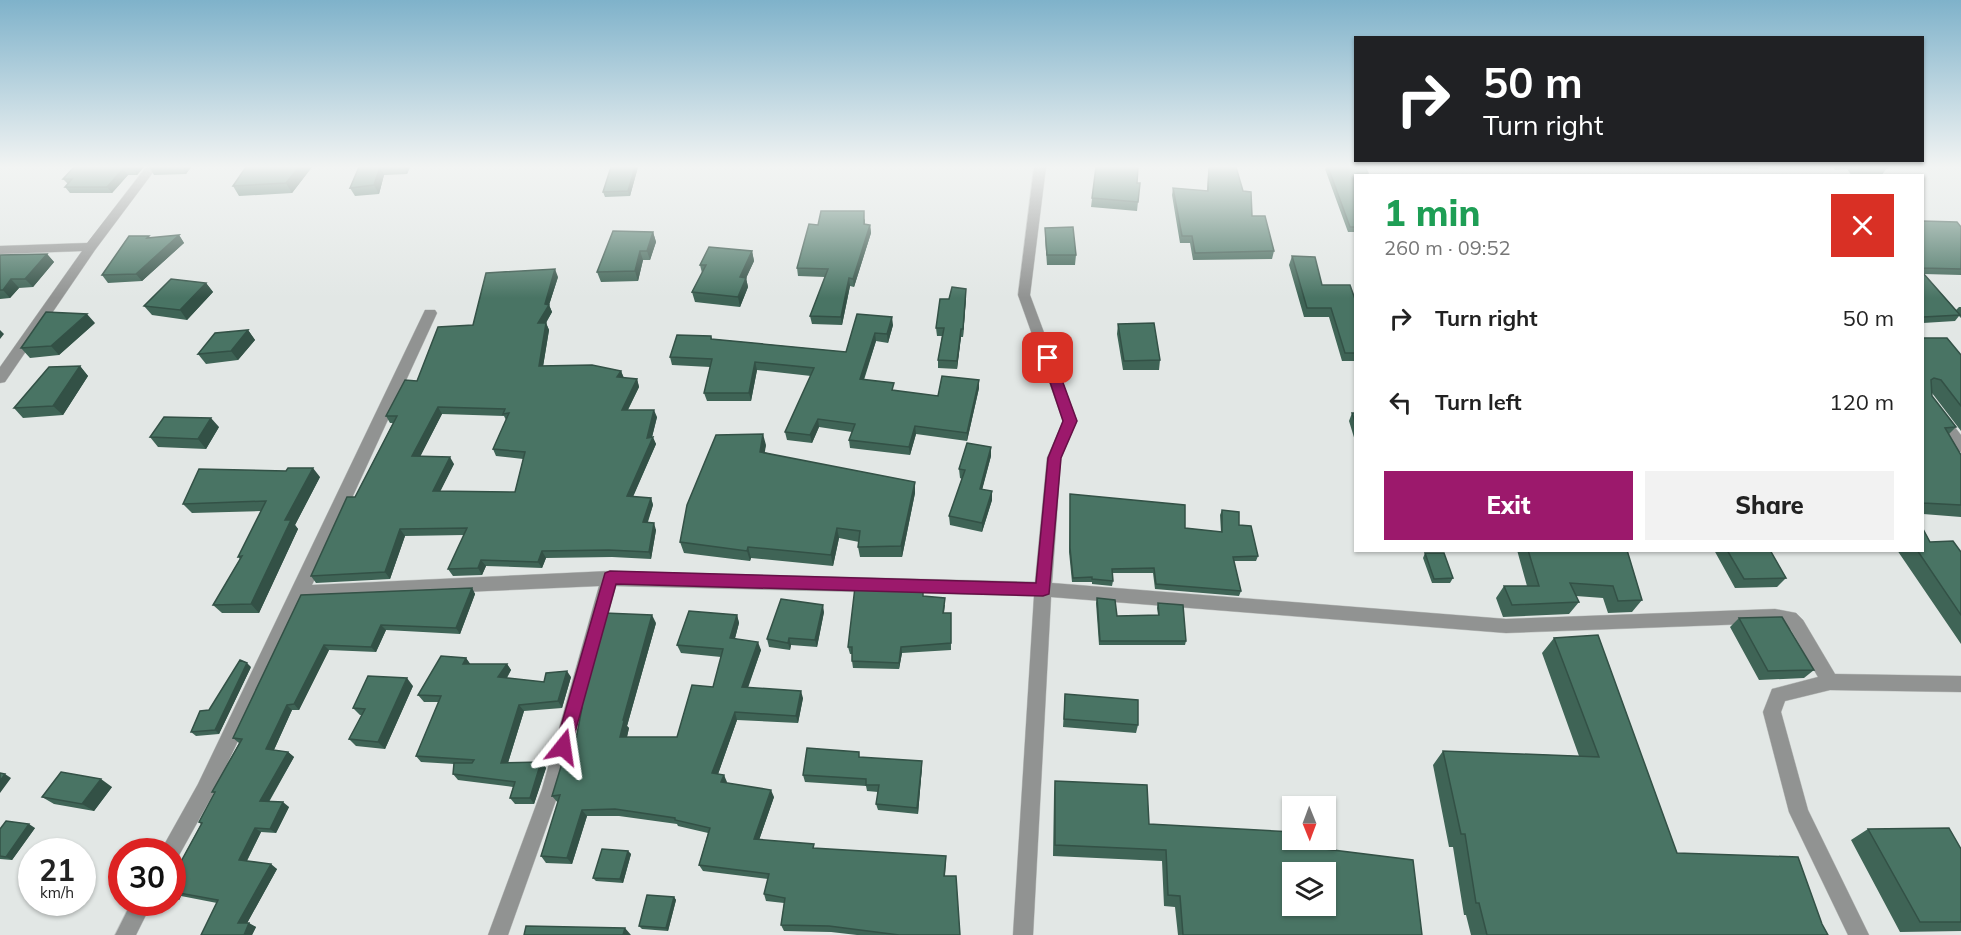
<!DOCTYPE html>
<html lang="en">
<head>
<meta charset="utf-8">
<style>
	body { margin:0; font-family:Mulish,sans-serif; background:#f2f2f2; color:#222; height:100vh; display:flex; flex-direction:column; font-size:22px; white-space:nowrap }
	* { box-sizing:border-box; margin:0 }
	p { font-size:20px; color:#767676 }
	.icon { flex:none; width:33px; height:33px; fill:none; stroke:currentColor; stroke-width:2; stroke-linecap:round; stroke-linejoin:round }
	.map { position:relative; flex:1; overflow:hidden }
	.side { position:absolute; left:1354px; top:174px; width:570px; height:378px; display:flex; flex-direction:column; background:#fff; border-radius:0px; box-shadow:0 2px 4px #0004 }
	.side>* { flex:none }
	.banner { position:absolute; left:1354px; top:36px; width:570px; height:126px; border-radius:0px; box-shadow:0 2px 4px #0004; background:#202124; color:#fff; overflow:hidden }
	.needle { width:39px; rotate:179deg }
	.tools { position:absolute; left:1282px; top:796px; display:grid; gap:12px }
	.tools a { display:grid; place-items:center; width:54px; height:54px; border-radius:0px; background:#fff; box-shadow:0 2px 4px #0004; font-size:30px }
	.speed { position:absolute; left:18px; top:838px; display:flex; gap:12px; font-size:30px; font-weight:700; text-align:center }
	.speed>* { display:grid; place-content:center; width:78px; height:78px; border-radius:50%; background:#fff; box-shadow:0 2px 4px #0004; line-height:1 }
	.speed small { font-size:15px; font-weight:400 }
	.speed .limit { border:9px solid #d22; background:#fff; color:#111 }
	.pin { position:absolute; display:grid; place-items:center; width:51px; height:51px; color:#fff; margin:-26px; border-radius:12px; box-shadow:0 3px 9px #0006 }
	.me { position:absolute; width:66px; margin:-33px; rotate:15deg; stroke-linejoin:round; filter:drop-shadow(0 0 4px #0008) }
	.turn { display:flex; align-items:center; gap:21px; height:126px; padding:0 30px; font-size:27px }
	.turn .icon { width:78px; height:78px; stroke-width:2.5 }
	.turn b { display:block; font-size:42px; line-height:51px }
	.round { display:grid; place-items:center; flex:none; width:63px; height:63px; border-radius:0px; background:#f2f2f2 }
	.overview { display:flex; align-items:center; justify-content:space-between; height:102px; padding:0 30px }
	h1 { font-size:36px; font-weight:800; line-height:45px; color:#1e9e55 }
	.primary-button { display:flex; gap:12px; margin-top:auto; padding:12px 30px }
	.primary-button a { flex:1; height:69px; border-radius:0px; background:#9c196c; color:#fff; font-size:24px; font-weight:800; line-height:69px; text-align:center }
	.primary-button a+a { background:#f2f2f2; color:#222 }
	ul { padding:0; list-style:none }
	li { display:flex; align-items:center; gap:18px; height:84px; padding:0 30px }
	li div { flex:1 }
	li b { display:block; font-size:22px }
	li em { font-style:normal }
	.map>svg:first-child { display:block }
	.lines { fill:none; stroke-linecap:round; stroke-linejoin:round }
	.street-casing { stroke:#c0c4c2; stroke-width:1 }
	.street { fill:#919392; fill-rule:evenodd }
	.wall { fill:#3f6456; fill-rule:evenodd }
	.shaded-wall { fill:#335146 }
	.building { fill:#497464; stroke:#335146; stroke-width:1.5; fill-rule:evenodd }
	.route { fill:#9c196c; stroke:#651046; stroke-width:1.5 }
</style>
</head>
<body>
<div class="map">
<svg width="1961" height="935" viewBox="0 0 1961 935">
	<rect width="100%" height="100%" fill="#e2e7e5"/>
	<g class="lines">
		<defs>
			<path id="street" d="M146,167H157L95,250L5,382L0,383V367L82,251L0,254V246L87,243Z
				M1034,167H1046L1030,295L1077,421L1061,458L1052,583L1506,619L1775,609L1796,613L1803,620L1835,674L1961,676V692L1830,690L1785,701L1781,712L1808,810L1869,935H1848L1789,812L1763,712L1772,689L1818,677L1791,630L1786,625L1775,623L1506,633L1051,597L1033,935H1013L1034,596L616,586L560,789L508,935H488L542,789L599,586L305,599L212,796L177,859L172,861V852H160L198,784L425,310H435L437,313L312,585L610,571L1035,582L1047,458L1063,421L1018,295Z
				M1923,391L1928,392L1961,435V452L1956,450L1923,406Z
				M131,903H152L136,935H115Z"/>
		</defs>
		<use href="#street" class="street-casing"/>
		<use href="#street" class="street"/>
	</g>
	<path class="wall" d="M74,167H144L137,175H128L112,193H70L65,187L68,184L63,179Z
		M150,167H191L186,174L154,175L150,168Z
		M246,167H312L292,193L239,196L233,186Z
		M359,167H410L407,174L384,175L379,194L355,196L350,188Z
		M611,167H638L630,196L605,197L603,192Z
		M1096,167L1137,183H1140L1137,211L1091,207Z
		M1209,167L1243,191L1252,216L1274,251L1272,259L1193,260L1190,243H1180L1172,195L1173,188L1207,191L1208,174Z
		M1326,167H1365L1368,173L1367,176H1356V232H1348L1325,169Z
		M1704,167H1759L1758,169Z
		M1833,167L1887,168L1881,176H1852L1847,169L1835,170Z
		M865,219V224L870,225L871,233L854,287L850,286L842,325L812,324L810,316L825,277L798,276L797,268Z
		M1923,221L1961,227V275L1924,274L1956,310L1959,307H1961V318L1959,316L1955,321L1923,323Z
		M1045,228L1076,255L1075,265H1047L1045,237Z
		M653,232L656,242L650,260H643L638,281L601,282L597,272Z
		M179,235L184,243L142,281L108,283L102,275L150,238Z
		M752,251L754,261L746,278L748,287L740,307L695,302L692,292L702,273L700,265Z
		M47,254L54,262L33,287L19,288L10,298L0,299V255Z
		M1292,256L1322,285L1356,302V361H1342L1329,317H1304L1289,265Z
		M558,277L549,305L552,312L546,323L549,330L543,366L621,371L624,378L637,379L639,387L628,410L657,417L652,437L656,444L633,497L651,498L653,505L648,522L656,530L651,559L612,557L546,558L542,568L486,566L482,575L453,576L448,569L464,535L405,536L390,579L316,583L311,576L355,497L393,423H390L386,416L417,381L473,325ZM442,414L504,416L506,420L493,449L496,456L523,459L515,492L440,491L454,464L420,456Z
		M206,283L213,292L187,320L152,315L144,306Z
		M966,297L963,337H961L957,369L938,368V360L942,336H937L936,328L949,299Z
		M857,314L893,325L888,343L876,341L864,380L894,391L938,396L979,380V388L967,441L916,434L910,455L850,448L849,440L852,432L819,427L812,443L787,440L785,432L811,376L757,370L751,401H707L704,393L710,367L672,365L670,357L711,336L712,339L846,352Z
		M95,323L59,355L30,358L21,348Z
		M1118,324L1160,360L1159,370H1123L1117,334Z
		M248,330L255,340L238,360L206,364L198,354Z
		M1923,338L1961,355V431L1932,393V396L1956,427L1949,434L1961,455V517L1923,514Z
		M80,366L88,376L63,415L23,418L14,408Z
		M1352,413H1356V444L1349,421Z
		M219,427L206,449L158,447L150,437Z
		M766,445L764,452L915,493L902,557H860L858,547L859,542L839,538L833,566L751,558L750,561L684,553L680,542Z
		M991,456L982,489L992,500L982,532L950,525L949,516L962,479L960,478L959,469Z
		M320,477L295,525L298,529L259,613H222L213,605L240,559L238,557L261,511L192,513L183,504Z
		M1070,499L1185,528L1221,532L1220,515L1222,510L1239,525L1258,556L1256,561H1234L1241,591L1239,596L1155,589L1153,573H1112L1113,581L1112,586L1092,584V582H1072L1069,552Z
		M1930,542L1961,552V644L1897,550H1923Z
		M1517,550H1627L1642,600L1632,612L1608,613L1603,598L1576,596L1579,602L1569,614L1503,617L1496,598L1504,586H1527Z
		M1714,550H1770L1786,578L1777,587L1735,588Z
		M1425,553L1453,578L1450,583H1432L1423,558Z
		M472,588L475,594L460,634L386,630L376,652L329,650L299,710H292L274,750L288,752L294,757L269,802L289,807L276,833L261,832L247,861L277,869L247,923L256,927L252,935L217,903L181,896L179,900L172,899V863L179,865L201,824L199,822L215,793L212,792L239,743L233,738L301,595Z
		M924,596L945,605L944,613H951V650L902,653L899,669L853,668L852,661V654H850L848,647Z
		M1097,598L1117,616L1158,615L1157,608L1158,603L1186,641L1185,645H1099L1096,603Z
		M824,612L817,647L791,645L790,650L769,647L767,639Z
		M737,615L739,623L735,638L761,650L748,688L803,698L798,723L737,720L718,774L724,775L726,783L774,797L759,840L815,848L946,862L945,876L960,935H857L831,932L784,931L781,925L784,903L766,901L764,894L768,879L703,871L699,865L708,833L678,826L677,824L619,816H587L572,864L546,863L541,856L558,803L552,796L572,760L581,711L580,708L656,623L627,726L629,728L627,737H677L713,687L721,657L681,653L677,645Z
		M1739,618L1814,670L1804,678L1759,680L1730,627Z
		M1554,638L1677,853L1822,924L1828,935H1471L1466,915H1464L1453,847H1449L1433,765L1443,751L1579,756L1542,653Z
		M466,658L470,664H507L511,670L507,678L544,682L571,677L562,708L524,711L508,763L541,762L546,768L534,804H515L510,798L513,787L458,780L453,774L454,764L421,762L416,756L439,702H424L418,695Z
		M251,667L219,734L196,736L191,732L209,710Z
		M413,686L385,749L356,746L349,739L362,715H360L353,708Z
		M1065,694L1138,725L1136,733L1063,727Z
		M860,757L922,767L918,814L878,810L876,804L878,792L867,791L866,786L805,782L803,775Z
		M1055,781L1149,824L1317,848L1422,935H1178L1175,907L1164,906L1162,861L1053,856L1054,793Z
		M112,787L94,811L54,804L42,797Z
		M35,828L12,860L0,859V829Z
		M1868,829L1961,849V931L1900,932L1851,840Z
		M628,851L631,854L623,883L596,881L593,878Z
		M674,897L676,900L668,931L642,929L639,926Z"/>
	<path class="shaded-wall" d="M134,167H144L137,175L133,168Z
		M183,167H191L186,174Z
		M299,167H312L292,193L286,183Z
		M380,167L384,175L379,194L374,185Z
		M404,167H410L407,174Z
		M635,167H638L630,196L628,191Z
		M123,169L128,175L112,193L107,187Z
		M870,225L871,233L854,287L853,279Z
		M653,232L656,242L650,260L647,251Z
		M179,235L184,243L142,281L136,274Z
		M640,251L643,260L638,281L635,271Z
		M752,251L754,261L742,287L740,277Z
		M47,254L54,262L33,287L25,279Z
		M555,269L558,277L549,305L552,312L541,331L538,323Z
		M746,278L748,287L740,307L738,297Z
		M849,278L850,286L842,325L841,317Z
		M11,279L19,288L10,298L3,290Z
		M206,283L213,292L187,320L180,310Z
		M966,289V297L963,337V329Z
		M87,314L95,323L59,355L51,346Z
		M892,317L893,325L888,343L887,334Z
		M546,323L549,330L542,373L539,366Z
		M961,329V337L957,369V361Z
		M0,330L4,334L0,339Z
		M248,330L255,340L238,360L231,351Z
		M875,333L876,341L861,387L860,379Z
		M755,362L757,370L751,401L749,393Z
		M80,366L88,376L63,415L53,406Z
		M621,371L624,379L617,377Z
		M637,379L639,387L624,417L622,410Z
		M979,380V388L967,441V433Z
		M438,407L442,414L417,463L412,456Z
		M654,410L657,417L650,445L647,438Z
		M211,418L219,427L206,449L198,439Z
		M818,419L819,427L812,443L810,435Z
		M915,426L916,434L910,455L909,447Z
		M763,434L766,445L763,463L760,452Z
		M653,437L656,444L630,503L627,496Z
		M991,447V456L980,498V489Z
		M450,457L454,464L437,498L433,491Z
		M313,468L320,477L295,525L298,529L259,613L251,604L285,520Z
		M915,482V493L902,557L901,546Z
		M992,491V500L982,532V523Z
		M651,498L653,505L645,529L643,522Z
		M654,523L656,530L651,559L649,552Z
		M837,528L839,538L833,566L831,555Z
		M400,529L405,536L390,579L385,572Z
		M748,547L751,558L750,561L747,551Z
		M542,551L546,558L542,568L538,562Z
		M481,560L486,566L482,575L478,568Z
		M472,588L475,594L460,634L456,628Z
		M823,605L824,612L817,647L815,640Z
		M652,615L656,623L627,726L629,728L625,745L620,737L623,720Z
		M737,615L739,623L733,646L730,638Z
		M381,625L386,630L376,652L371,647Z
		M789,638L791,645L790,650L788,643Z
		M758,642L761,650L745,695L742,687Z
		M324,645L329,650L299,710L294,704Z
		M901,647L902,653L899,669V663Z
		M466,658L471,665L463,664Z
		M247,663L251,667L219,734L215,730Z
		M507,664L511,670L503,683L498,677Z
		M567,671L571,677L562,708L558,701Z
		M407,678L413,686L385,749L378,742Z
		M801,691L803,698L798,723L796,716Z
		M287,705L292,710L272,754L266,749Z
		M519,705L524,711L506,769L501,763Z
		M735,712L737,720L716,780L712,773Z
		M288,752L294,757L266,806L260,801Z
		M922,761V767L918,814L917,808Z
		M541,762L546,768L534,804L530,798Z
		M5,774L11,778L0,793V781Z
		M724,775L727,782L724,789L721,782Z
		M101,779L112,787L94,811L82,804Z
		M771,790L774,797L757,846L754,839Z
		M283,802L289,807L276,833L270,829Z
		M582,810L587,816L572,864L567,858Z
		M29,824L35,828L12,860L6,857Z
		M255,828L261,832L245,864L239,860Z
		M628,851L631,854L623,883L620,879Z
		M271,864L277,869L245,927L238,923Z
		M174,892L181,896L179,900L172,896Z
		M674,897L676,900L668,931L666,928Z
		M249,923L256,927L252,935H244Z
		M625,928L631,935H623Z"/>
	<path class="building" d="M74,167H134L133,168L123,169L107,187H65L72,179H63Z
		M150,167H183L150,168Z
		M246,167H299L286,183L233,186Z
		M359,167H380L374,185L350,188Z
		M611,167H635L628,191L603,192Z
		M1096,167H1138L1137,183H1140L1138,202L1092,198Z
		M1209,167H1236L1243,191L1251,192L1252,216H1265L1274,251L1195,253L1192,236H1182L1173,188L1208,191Z
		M1328,167H1365L1368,173H1357L1358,176H1356V227H1350Z
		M1858,167H1886L1887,168H1859Z
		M821,211H864V224L870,225L853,279L849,278L841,317L810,316L828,269L797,268L809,224L818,225Z
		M1923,221L1957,222L1961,227V269L1923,268Z
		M1073,227L1076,255H1047L1045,228Z
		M613,231L653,232L647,251H640L635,271L597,272Z
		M179,235L136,274L102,275L129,236H149L147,238Z
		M709,247L752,251L740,277L746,278L738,297L692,292L706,265H700Z
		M47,254L25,279H11L3,290H0V255Z
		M1292,256L1315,257L1322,285H1350L1356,302V353H1345L1331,308H1307Z
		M555,269L545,304L549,305L538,323H546L539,366L592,365L621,371L617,377L637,379L622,410H654L647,438L653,437L627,496L651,498L643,522L654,523L649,552L609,550L542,551L538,562L481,560L478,568L448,569L467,528L400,529L385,572L311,576L347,497H355L397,416H386L405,380L417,381L438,327L473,325L486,273ZM438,407L505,409L503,414L509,413L493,449L525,452L515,492L433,491L450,457L412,456Z
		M1923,273L1960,315L1923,317Z
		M171,279L206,283L180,310L144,306Z
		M952,287L966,289L963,329H961L957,361L938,360L944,328H936L940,299H949Z
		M46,312L87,314L51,346L21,348Z
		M857,314L892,317L887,334L875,333L860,379L894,383L892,390L938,396L942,376L979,380L967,433L915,426L909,447L849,440L855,424L818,419L810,435L785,432L814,368L755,362L749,393H704L712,359L670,357L677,335L711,336V339L846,352Z
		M1154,323L1160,360L1124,361L1118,324Z
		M248,330L231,351L198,354L215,333Z
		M1923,338H1947L1961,355V406L1941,380L1934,378L1931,380L1932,396L1956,427L1945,428L1961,455V505L1923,503Z
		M80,366L53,406L14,408L49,367Z
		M1352,413H1356V425Z
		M164,417L211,418L198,439L150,437Z
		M763,434L760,452L915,482L901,546L858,547L860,531L837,528L831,555L748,547L747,551L680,542L687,505L716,435Z
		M967,443L991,447L980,489L992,491L982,523L949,516L965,470L959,469Z
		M288,468H313L285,520H291L251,604L213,605L242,556L238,557L266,501L183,504L199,469L286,471Z
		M1070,494L1185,505V528L1222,532V510L1239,512V525L1251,526L1258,556L1233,557L1241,591L1156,584L1154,568L1112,569L1113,581L1092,579V577L1073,578L1070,548Z
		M1923,529L1930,542L1953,541L1961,552V615L1917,550H1923Z
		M1528,550H1627L1642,600L1618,601L1613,586L1570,583L1579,602L1512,605L1504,586H1539Z
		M1727,550H1770L1786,578L1744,579Z
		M1425,553H1444L1453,578L1434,579Z
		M855,587L923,589V596L945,598L943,613H951V643L901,647L899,663L852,661V647H848Z
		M472,588L456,628L381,625L371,647L324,645L294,704L287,705L266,749L288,752L260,801L283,802L270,829L255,828L239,860L271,864L238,923H249L244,935H201L218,900L174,892L172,894V863L179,865L202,823L199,822L215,792H212L242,739L233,738L301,595Z
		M1097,598L1115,600L1117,616L1159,615L1158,603L1183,605L1186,641H1100Z
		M781,599L823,605L815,640L789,638L788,643L767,639Z
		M689,611L737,615L730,638L758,642L742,687L801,691L796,716L735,712L712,773L724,775L721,782L771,790L754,839L814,844L813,848L946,856L944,876H956L960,935H899L829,926L781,925L785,898L764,894L769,874L699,865L710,828L675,820V818L615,809L582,810L567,858L541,856L560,795L552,796L563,760H572L582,708H580L581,698L605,613L652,615L623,720L624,721L620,737H677L692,685L713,687L723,649L677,645Z
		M1782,617L1814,670L1768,671L1739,618Z
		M1598,635L1677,853L1798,857L1822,924L1828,935H1487L1479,903H1476L1465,834H1461L1443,751L1599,757L1554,638Z
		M441,656L466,658L463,664H507L498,677L544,682L546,673L567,671L558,701L519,705L501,763L541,762L530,798H510L515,782L453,774L454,763H472L474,760L416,756L441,696L418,695Z
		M240,660L247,663L215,730L191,732L200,711L209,710Z
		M368,676L407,678L378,742L349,739L365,709L353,708Z
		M1065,694L1138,700V725L1064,719Z
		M807,748L859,752V757L922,761L917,808L876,804L879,785H866V779L803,775Z
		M61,772L101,779L82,804L42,797Z
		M0,773L5,774L0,781Z
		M1055,781L1147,785L1149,824L1293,832V840H1316L1317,848L1413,860L1422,935H1183L1180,896L1168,895L1166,850L1055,845ZM1293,873H1326V906H1293Z
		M6,821L29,824L6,857L0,856V829Z
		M1949,828L1961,849V922H1920L1868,829Z
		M602,849L628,851L620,879L593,878Z
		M647,895L674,897L666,928L639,926Z
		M526,926L625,928L623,935H524Z"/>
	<linearGradient id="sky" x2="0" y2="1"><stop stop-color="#7fb2ca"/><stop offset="0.56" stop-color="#f2f4f3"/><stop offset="1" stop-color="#f2f4f3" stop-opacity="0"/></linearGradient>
	<rect width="1961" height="298" fill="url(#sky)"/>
	<path class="route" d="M1048,354L1054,358L1077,421L1061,458L1049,594L1043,596L616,584L571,747L569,752L563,754L557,752L555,747L605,573L610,571L1036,583L1048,458L1063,421L1042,358Z"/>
</svg>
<div class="tools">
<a><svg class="needle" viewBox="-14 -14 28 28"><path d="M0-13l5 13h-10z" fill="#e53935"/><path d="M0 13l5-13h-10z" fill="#767676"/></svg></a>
<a><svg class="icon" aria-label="layers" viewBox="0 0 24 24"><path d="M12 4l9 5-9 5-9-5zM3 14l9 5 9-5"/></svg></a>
</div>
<div class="speed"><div>21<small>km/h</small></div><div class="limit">30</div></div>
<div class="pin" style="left:1048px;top:358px;background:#d93025"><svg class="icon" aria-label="arrive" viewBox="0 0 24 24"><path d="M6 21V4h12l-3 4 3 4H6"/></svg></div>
<svg class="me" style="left:563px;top:747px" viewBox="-20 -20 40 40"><path d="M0-17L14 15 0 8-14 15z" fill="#9c196c" stroke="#fff" stroke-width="4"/></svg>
<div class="banner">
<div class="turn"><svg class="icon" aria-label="right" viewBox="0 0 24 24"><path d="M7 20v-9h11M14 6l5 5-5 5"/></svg><div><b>50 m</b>Turn right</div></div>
</div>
<section class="side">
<div class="overview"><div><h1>1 min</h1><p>260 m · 09:52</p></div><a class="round" style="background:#d93025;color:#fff"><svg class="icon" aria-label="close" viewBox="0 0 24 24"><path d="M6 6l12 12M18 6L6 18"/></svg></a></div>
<ul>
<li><svg class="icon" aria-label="right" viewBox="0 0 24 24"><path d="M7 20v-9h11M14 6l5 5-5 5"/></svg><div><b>Turn right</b></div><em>50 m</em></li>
<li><svg class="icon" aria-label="left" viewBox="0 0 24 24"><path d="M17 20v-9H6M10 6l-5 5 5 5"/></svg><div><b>Turn left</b></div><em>120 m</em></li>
</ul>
<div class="primary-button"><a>Exit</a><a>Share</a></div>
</section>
</div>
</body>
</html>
